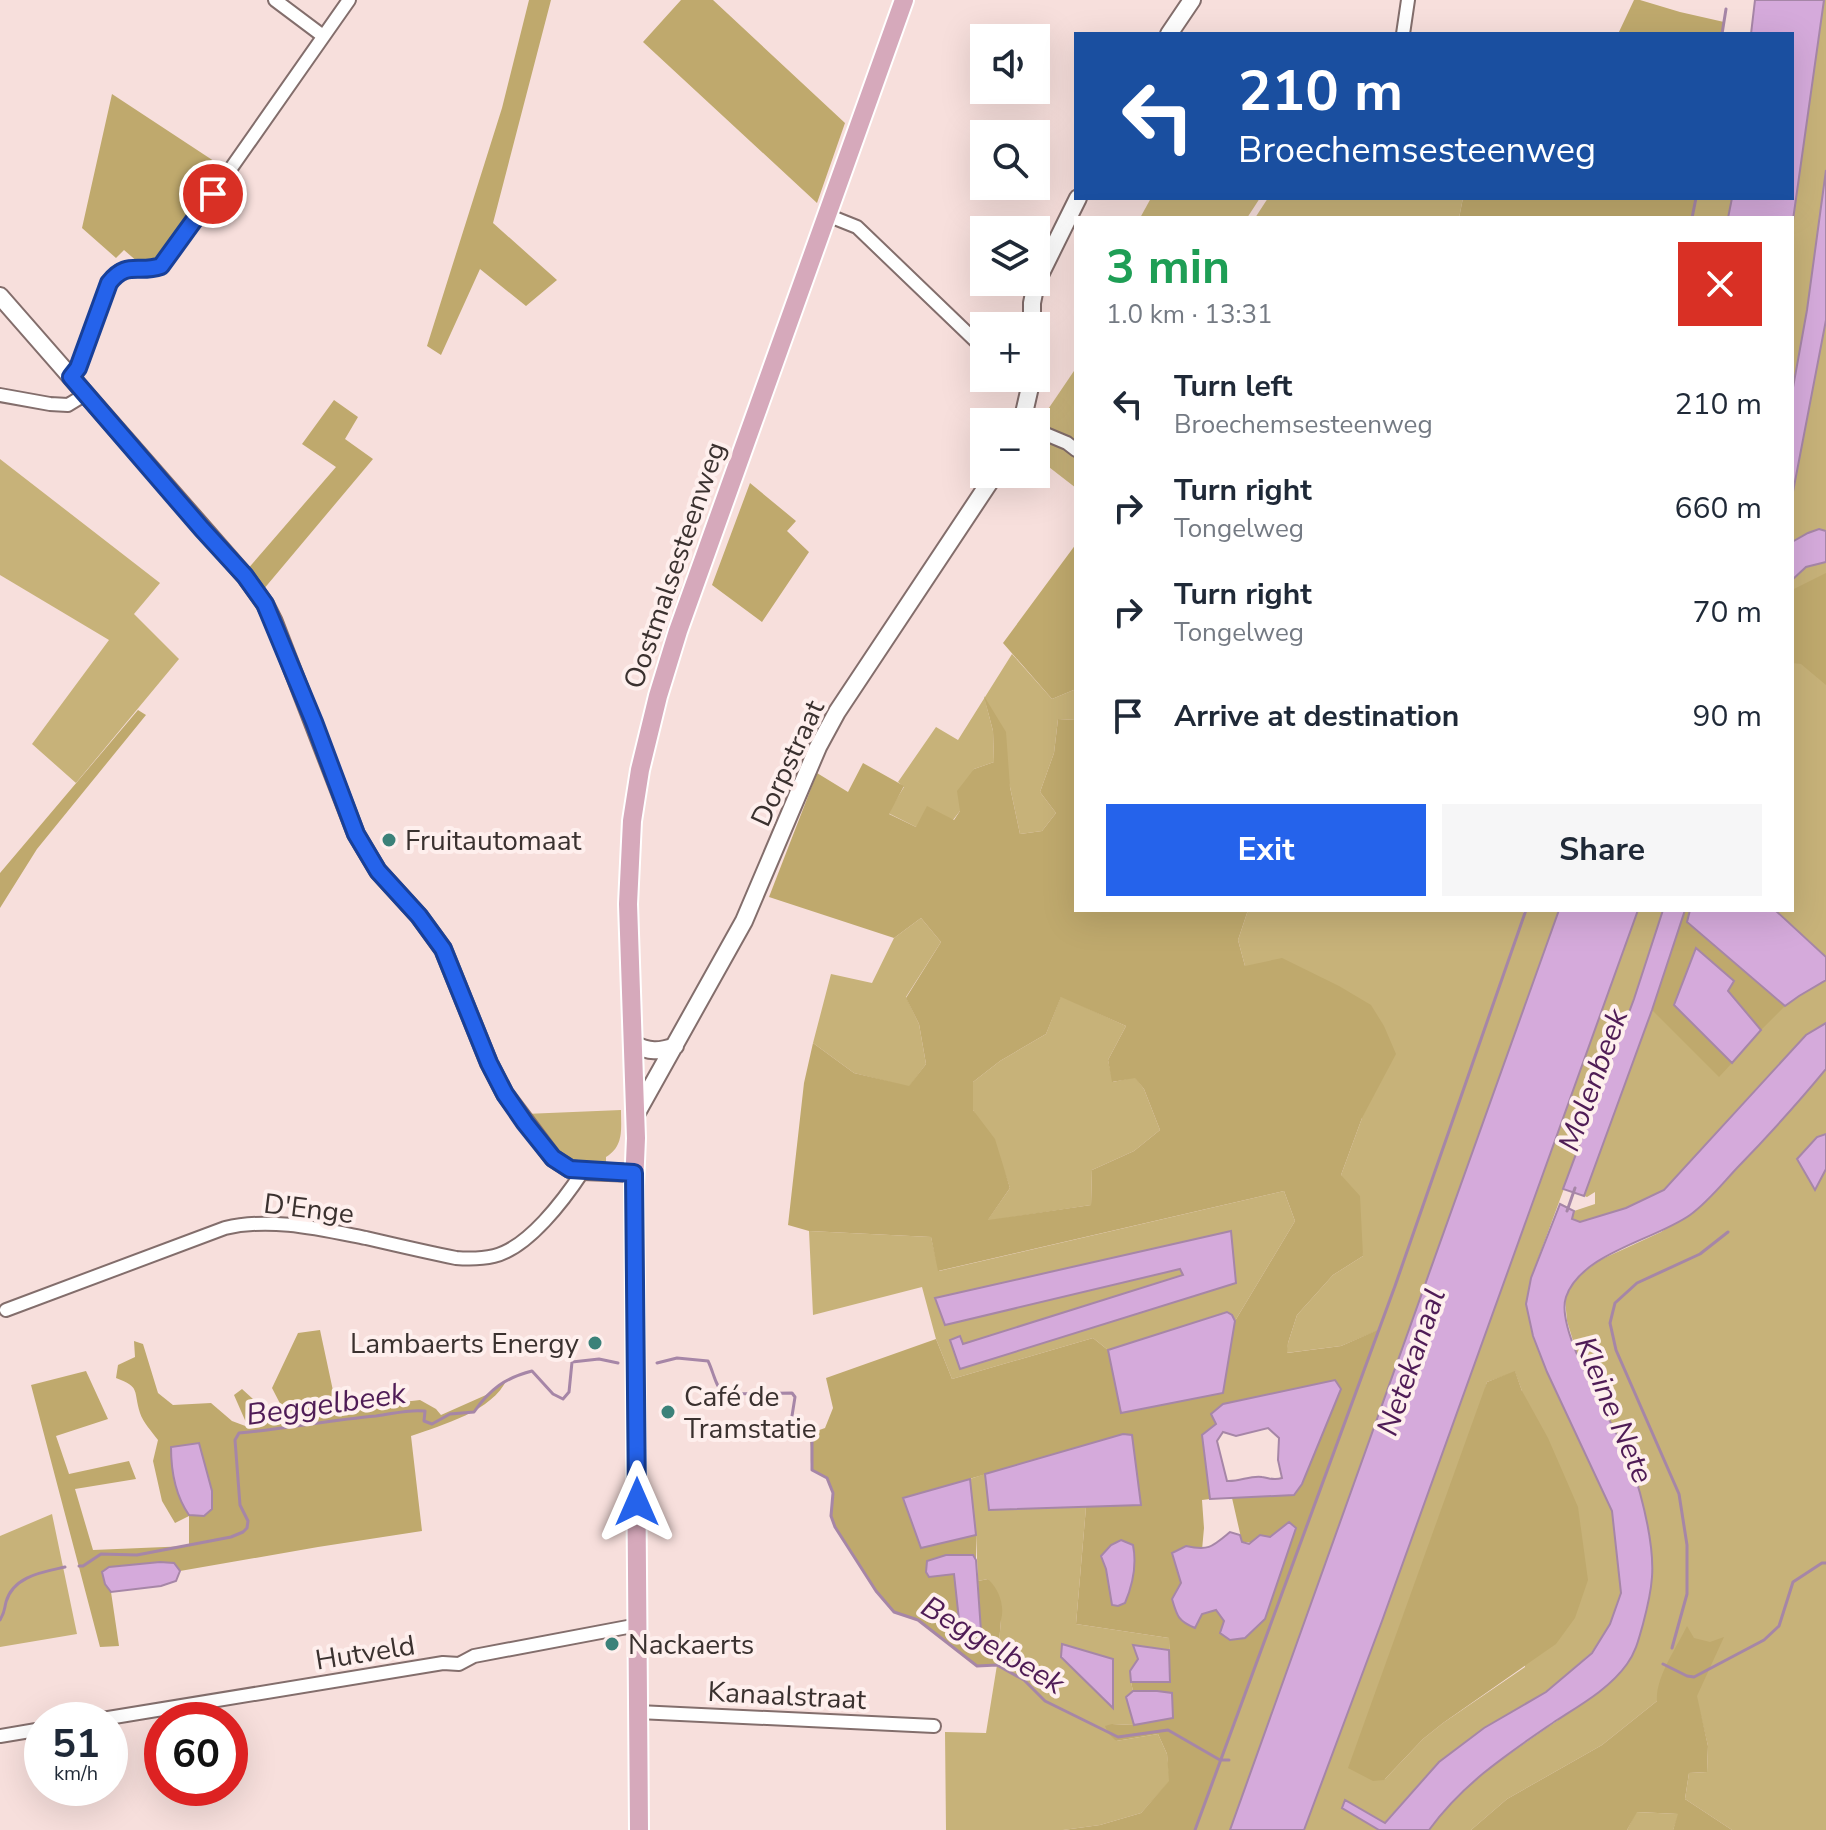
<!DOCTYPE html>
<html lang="en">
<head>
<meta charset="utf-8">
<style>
	body { margin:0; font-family:"Nunito Sans",sans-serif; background:#f6f6f7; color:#1f2937; height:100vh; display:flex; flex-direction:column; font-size:30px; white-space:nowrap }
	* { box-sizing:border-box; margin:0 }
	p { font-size:26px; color:#747a83 }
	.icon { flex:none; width:44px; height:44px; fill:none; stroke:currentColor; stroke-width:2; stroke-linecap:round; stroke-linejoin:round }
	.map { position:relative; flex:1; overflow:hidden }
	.side { position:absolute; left:1074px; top:216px; width:720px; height:696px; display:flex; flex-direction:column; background:#fff; border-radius:0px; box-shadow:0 8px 32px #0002 }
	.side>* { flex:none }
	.top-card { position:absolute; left:1074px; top:32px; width:720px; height:168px; border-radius:0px; box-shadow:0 8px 32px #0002; background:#1a4fa0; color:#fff; overflow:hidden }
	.controls { position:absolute; left:970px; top:24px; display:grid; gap:16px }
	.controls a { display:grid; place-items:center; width:80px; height:80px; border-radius:0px; background:#fff; box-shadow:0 8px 32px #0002; font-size:40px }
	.speed { position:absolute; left:24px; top:1702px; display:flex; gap:16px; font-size:40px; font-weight:700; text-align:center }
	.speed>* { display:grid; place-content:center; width:104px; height:104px; border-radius:50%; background:#fff; box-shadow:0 8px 32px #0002; line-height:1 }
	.speed small { font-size:20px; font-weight:400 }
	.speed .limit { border:12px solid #d22; background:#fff; color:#111 }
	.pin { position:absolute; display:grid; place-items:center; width:68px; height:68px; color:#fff; margin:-34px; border:4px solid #fff; border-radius:50%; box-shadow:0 2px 8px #0007 }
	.me { position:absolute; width:88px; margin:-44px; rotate:0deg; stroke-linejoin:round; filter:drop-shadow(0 0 6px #0008) }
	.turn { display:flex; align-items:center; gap:28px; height:168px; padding:0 32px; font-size:36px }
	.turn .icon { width:104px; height:104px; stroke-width:2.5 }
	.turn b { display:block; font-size:56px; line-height:68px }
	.round { display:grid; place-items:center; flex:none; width:84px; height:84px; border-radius:0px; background:#f6f6f7 }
	.head { display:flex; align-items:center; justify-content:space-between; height:136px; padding:0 32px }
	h1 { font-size:48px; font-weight:700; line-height:60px; color:#1e9e55 }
	.action { display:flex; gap:16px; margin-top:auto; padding:16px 32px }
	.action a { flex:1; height:92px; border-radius:0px; background:#2563eb; color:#fff; font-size:32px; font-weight:700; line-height:92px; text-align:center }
	.action a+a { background:#f6f6f7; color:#1f2937 }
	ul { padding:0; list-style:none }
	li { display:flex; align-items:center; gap:24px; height:104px; padding:0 32px }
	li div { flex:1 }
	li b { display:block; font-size:30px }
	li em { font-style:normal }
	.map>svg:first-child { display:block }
	.green { fill:#c7b279; fill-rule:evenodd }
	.forest { fill:#bfa96d; fill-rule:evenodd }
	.water { fill:#d5aadb; stroke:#a686a7; stroke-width:2; fill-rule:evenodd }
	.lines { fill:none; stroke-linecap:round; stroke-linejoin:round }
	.stream { stroke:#a686a7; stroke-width:3 }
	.street-casing { stroke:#836e6c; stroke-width:16 }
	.secondary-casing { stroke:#836e6c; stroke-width:20 }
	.primary-casing { stroke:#fff; stroke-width:22 }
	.street { stroke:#fff; stroke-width:12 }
	.secondary { stroke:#fff; stroke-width:16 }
	.primary { stroke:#d6a9bb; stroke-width:18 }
	.route-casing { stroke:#184099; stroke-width:20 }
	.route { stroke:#2563eb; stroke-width:14 }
	.poi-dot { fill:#3b8179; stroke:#feefed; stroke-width:3 }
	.labels { text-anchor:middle; stroke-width:8; stroke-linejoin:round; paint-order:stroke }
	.street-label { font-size:28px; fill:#3a312f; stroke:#feefed }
	.poi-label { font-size:28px; fill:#3a312f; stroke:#feefed; text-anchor:start }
	.water-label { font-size:30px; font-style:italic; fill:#4f1c56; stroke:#feefed }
</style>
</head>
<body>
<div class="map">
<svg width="1826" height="1830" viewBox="0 0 1826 1830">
	<rect width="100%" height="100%" fill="#f7dfdc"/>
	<path class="green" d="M1824,0H1826V170L1807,310L1792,393V227Z
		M1151,198H1260L1247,218H1140Z
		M1268,198H1463L1459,218H1255Z
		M1696,198H1732L1728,218H1692Z
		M1826,231V1023L1806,1035L1664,1190L1626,1208L1580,1222L1572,1219L1574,1211L1595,1204V1192L1587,1197L1574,1192L1675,910H1792V439Z
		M1076,368V488L1036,457V427Z
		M0,459L160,583L134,614L179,659L76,783L32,744L109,640L0,575Z
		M1012,654L1052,699L1076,689V720L1058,719L1054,753L1040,792L1056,813L1042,831L1020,834L1010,787L985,700L993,731L994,762L974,769L960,811L953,820L916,827L888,813L904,787L898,782L936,727L958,740Z
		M1248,910H1518L1525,913L1526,910H1559L1230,1830H1195L1379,1330L1341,1346L1286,1353L1288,1343L1297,1315L1333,1275L1363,1256L1341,1175L1362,1118L1245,966L1238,940Z
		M1638,910H1663L1634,999L1531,1278L1526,1304L1547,1372L1612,1511L1621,1593L1610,1624L1592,1652L1546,1692L1439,1762L1384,1823L1345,1800L1342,1808L1379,1830H1304L1382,1621ZM1515,1372L1522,1391L1525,1667L1443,1723L1423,1739L1385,1779L1487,1382Z
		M921,918L941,942L906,997L919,1024L926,1064L909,1087L854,1073L813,1043L831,974L872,983L894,938Z
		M1061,996L1126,1026L1108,1060L1113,1082L1135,1077L1144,1089L1160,1130L1134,1151L1092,1170L1091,1205L987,1221L1010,1188L1002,1165L973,1110V1082L1000,1061L1046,1034Z
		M1826,1069V1830H1732L1685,1799L1689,1773L1707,1772L1708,1746L1696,1696L1657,1701L1602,1745L1507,1799L1471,1830H1429L1444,1809L1482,1773L1607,1686L1628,1663L1637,1645L1647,1609L1652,1577L1651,1547L1641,1498L1579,1360L1567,1321L1565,1299L1576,1278L1600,1260L1661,1232L1709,1199L1769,1134Z
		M621,1110C621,1130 624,1146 606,1157V1163C555,1165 554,1151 525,1114Z
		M1284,1191L1295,1221L1235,1321L1232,1315L1226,1312L1108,1350L1093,1338L952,1379L936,1339L922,1287L813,1315L809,1231L931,1237L939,1271ZM1231,1231L1235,1283L960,1369V1337L963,1344L1184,1276L1181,1269L946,1325L936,1298Z
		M985,1474L989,1510L1086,1507L1076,1624L1169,1638V1650L1133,1645L1138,1659L1131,1682L1133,1691L1126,1698L1134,1725L1112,1724L1116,1741L1158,1734L1167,1754L1170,1781L1141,1813L1100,1825L1063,1830H946L945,1732L986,1733L997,1665L1001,1620L988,1579L978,1581L976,1535L970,1479ZM1062,1644L1113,1659V1707L1061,1658Z
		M52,1514L77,1634L0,1647V1536Z
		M1636,1812L1679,1814L1673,1830H1627Z"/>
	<path class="forest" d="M529,0H551L493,223L557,280L526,306L480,269L441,355L427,346L502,108Z
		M681,0H713L845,123L817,203L643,42Z
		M1634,0H1640L1680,12L1724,22L1722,34H1618Z
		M112,94L226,169L166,252L152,266L139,263L124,250L116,258L82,228Z
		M1463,198H1696L1692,218H1459Z
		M334,400L358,417L345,439L373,459L263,590L246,571L336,467L302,444Z
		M750,483L796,521L787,531L809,552L762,622L712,585Z
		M1076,544V689L1052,699L1003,643Z
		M1826,573V685L1801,664L1792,663V590Z
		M984,696L1006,732L1010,787L1020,834L1042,831L1056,813L1040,792L1054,753L1058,719L1076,720V910H1248L1238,940L1245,966L1282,958L1339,986L1371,1005L1384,1026L1396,1054L1362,1118L1341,1175L1360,1196L1363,1256L1333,1275L1297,1315L1288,1343L1287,1353L1341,1346L1380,1329L1195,1830H1063L1100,1825L1141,1813L1169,1781L1167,1754L1158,1734L1116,1741L1108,1733L1105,1726L1112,1724L1134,1725L1164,1693L1157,1691H1133L1131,1682H1170L1169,1638L1076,1624L1086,1507L1141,1505L1123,1434L904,1498L921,1548L976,1535V1560L973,1555L930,1577L954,1574L960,1629L981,1631L978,1581L988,1579C999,1589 1005,1606 1001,1620L997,1665L977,1666L918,1620L894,1612L876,1591L835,1527L831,1516L833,1493L827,1478L812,1470C809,1458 813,1446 808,1434L825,1428L833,1408L826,1378L936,1339L952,1379L1093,1338L1108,1350L1121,1413L1223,1393L1235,1321L1295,1221L1284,1191L938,1271L931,1237L809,1231L788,1225L804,1083L813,1043L854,1073L909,1086L926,1064L919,1024L906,998L941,942L921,918L894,938L769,897L817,773L848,792L863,763L904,786L889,814L916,827L927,806L954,820L960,811L957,791L974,769L994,762L993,731ZM1061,997L1126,1026L1108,1060L1112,1082L1135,1078L1144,1089L1160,1130L1134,1151L1092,1170L1091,1205L988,1220L1010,1188L995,1139L973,1110V1082L1000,1061L1046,1034ZM1335,1380L1341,1389L1302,1484L1294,1495L1232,1498L1242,1542C1261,1545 1276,1534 1289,1522L1296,1528L1265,1619L1224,1621L1217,1610L1202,1613L1172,1599L1181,1583L1172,1553L1186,1546L1202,1550L1204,1528L1202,1500L1210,1499L1202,1436L1216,1424Z
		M138,710L146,715L37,849L0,908V873Z
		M1685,910H1690L1687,923L1785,1006L1761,1030L1728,991L1674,1005L1732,1063L1719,1077L1652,1010Z
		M320,1330L338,1414L395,1403L420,1400L436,1409L441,1415L486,1395L507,1379C493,1411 442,1425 411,1436L422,1531L318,1547L180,1571L174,1563L105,1584L111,1592L119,1646L100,1647L31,1385L86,1371L108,1419L56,1436L69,1474L129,1461L136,1479L75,1489L93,1550L189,1546V1516L175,1523L162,1501L153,1461L158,1440C152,1432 143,1422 140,1413C133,1391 141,1387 116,1378L118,1365L135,1357L134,1341L143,1344L158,1393L173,1405L211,1403L232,1421L248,1427L234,1395L242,1389L253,1399L261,1421L286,1415L272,1388L298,1333Z
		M1515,1371L1522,1391L1548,1438L1578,1507L1588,1580L1575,1618L1556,1644L1443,1723L1423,1739L1384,1780L1373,1781L1348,1768L1487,1382Z
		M1687,1626L1694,1638L1710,1642L1724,1637L1697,1696L1708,1746L1707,1772L1689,1773L1685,1799L1732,1830H1673L1678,1814L1637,1812L1627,1830H1471L1507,1799L1602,1745L1657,1701C1655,1678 1677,1647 1687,1626Z"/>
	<path class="water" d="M1755,0H1824L1792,227V218H1728L1732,198H1792V34H1751Z
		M1826,170V320L1792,497V393L1807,310Z
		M1819,529L1826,531V562L1806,567L1792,580V542L1808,533Z
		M1559,910H1638L1382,1621L1304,1830H1230Z
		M1663,910H1685L1652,1010L1584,1196L1563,1189L1634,999Z
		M1690,910H1775L1826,957V980L1799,996L1785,1006L1687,922Z
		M1696,948L1734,981L1728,991L1761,1030L1732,1063L1674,1005Z
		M1826,1023V1069C1798,1103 1768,1136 1737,1168C1722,1184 1708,1202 1690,1215C1655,1240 1581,1253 1566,1297C1554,1332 1617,1428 1631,1464C1634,1473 1637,1483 1640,1493C1647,1519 1654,1549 1652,1577C1651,1592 1647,1609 1643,1624C1639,1638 1636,1652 1627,1664C1610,1688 1582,1704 1557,1720C1509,1753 1464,1782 1429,1830H1379L1342,1808L1345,1800L1385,1823L1439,1762L1484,1728L1546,1692L1592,1653L1610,1624L1621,1593L1612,1511L1547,1372L1533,1336L1526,1304L1531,1278L1560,1204L1574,1211L1572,1219L1580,1222L1626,1208L1664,1190L1806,1035Z
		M1826,1134V1169L1815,1190L1797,1159L1817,1137Z
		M1231,1231L1236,1283L960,1369L950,1340L960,1336L963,1344L1183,1275L1180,1269L945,1325L935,1298Z
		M1227,1312L1232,1315L1235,1321L1223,1393L1121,1413L1108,1350Z
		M1335,1380L1341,1389L1302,1484L1294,1495L1210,1499L1202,1435L1216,1424L1211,1414L1223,1404ZM1268,1428L1279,1438L1278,1460L1282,1478C1273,1481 1270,1478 1262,1477C1251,1475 1239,1482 1227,1481L1217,1441L1223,1432L1236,1436Z
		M1123,1434L1132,1435L1141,1505L989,1510L985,1474Z
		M199,1443L212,1491V1509L204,1516L189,1515C175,1495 171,1471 171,1447Z
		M970,1479L976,1535L921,1548L903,1498Z
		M1289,1522L1296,1528L1265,1619L1245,1638L1230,1640L1220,1633L1224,1621L1216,1610L1202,1614L1195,1628C1178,1621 1177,1616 1172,1599L1181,1583L1172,1553L1186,1546C1209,1551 1212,1547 1230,1532L1240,1535L1242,1542L1249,1544L1260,1535L1270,1537Z
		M1121,1540L1133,1545C1137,1565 1133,1584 1125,1603L1118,1606L1112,1605L1106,1569L1101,1556L1111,1545Z
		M946,1555H973L976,1560L981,1631L960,1629L954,1574L929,1577L926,1572L927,1561Z
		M160,1562L174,1563L180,1571L176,1581L161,1586L111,1592L105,1584L102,1572L109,1567Z
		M1062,1644L1113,1659V1708L1061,1657Z
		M1133,1645L1169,1650L1170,1682H1131L1130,1671L1138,1659Z
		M1133,1691H1157L1172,1693L1173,1718L1134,1725L1126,1697Z"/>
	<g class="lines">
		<path class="stream" d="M1722,34L1726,9
			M1692,218L1696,198
			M1567,1211L1575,1188
			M657,1363L677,1358L708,1361C714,1373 715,1386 724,1394L792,1393L795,1397L792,1416L808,1434L812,1441V1470L827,1478L833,1493L831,1516L835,1527L876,1591L894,1612L918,1620L977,1666L997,1665L1024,1680L1045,1701L1118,1737L1168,1730L1220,1760H1229
			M79,1566H83L101,1554L137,1555L231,1537L243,1532L247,1528L248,1521L240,1505L235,1440L239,1433C285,1429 330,1420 376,1416C393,1414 407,1409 425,1411L424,1421L432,1424L450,1414L474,1412C490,1389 505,1378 532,1371L553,1394L563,1399L569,1392L572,1362L599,1359L618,1363
			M0,1620C5,1612 4,1610 6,1602C13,1576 43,1572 65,1567
			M1672,1648L1687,1594V1545L1679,1494L1616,1350L1610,1323L1615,1303L1637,1283L1700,1254L1728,1232
			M1663,1664L1687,1676L1694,1677L1764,1640L1779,1626L1793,1582L1822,1563H1826
			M1195,1830L1395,1286L1526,910"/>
		<defs>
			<path id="street" d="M275,0L323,36
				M1403,34L1408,0
				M827,215L857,227L984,349
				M71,377L78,368L109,283L116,274L119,271L132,268L149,270L161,266L166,261L349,0
				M0,395L50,404L68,405L86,394
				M1036,430L1067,443L1076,450
				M6,1310L225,1228C271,1217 320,1229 366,1238C396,1245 426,1252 456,1258C469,1259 481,1259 494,1256C528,1248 564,1200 583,1171
				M638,1712L934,1726
				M96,1720L443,1663L459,1664L474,1656L638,1625
				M0,1736L42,1729"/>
			<path id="secondary" d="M1169,34L1192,0
				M0,296L245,576L265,604L274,622L356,834L378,871L419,916L443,949L489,1063L505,1094L553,1158L570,1169L583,1171L634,1173
				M1032,326V303L1036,283L1078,198
				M1022,422L1030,387V378
				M633,1044C649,1052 659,1052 675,1046
				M635,1116L744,921L818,747L837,712L995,474"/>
			<path id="primary" d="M639,1830L634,1186L636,1138L628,904L632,821L640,770L658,696L678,631L904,0"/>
		</defs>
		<use href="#street" class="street-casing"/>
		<use href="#secondary" class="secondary-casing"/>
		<use href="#primary" class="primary-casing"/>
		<use href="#street" class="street"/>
		<use href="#secondary" class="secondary"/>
		<use href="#primary" class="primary"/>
	</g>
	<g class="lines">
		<defs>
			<path id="route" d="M213,194L161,266C138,274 127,260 109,283L78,368L71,377L202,529L245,576L265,604L314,722L356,834L378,871L419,916L443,949L489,1063L505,1094L525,1123L553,1158L570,1169L634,1173L637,1502"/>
		</defs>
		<use href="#route" class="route-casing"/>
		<use href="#route" class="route"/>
	</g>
	<g class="poi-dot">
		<circle cx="389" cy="840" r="8"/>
		<circle cx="595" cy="1343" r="8"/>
		<circle cx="668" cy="1412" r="8"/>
		<circle cx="612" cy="1644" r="8"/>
	</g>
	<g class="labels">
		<g class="street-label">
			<text transform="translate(674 565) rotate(-71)" y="10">Oostmalsesteenweg</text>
			<text transform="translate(787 763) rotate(-65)" y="10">Dorpstraat</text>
			<text transform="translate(309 1208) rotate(7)" y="10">D'Enge</text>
			<text transform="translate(365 1652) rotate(-9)" y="10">Hutveld</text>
			<text transform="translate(787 1695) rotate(3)" y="10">Kanaalstraat</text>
		</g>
		<g class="poi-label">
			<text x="405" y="850">Fruitautomaat</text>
			<text x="579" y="1353" text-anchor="end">Lambaerts Energy</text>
			<text x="684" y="1406">Café de<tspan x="684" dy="32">Tramstatie</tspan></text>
			<text x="628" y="1654">Nackaerts</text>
		</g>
		<g class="water-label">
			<text transform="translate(1593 1080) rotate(-70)" y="10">Molenbeek</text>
			<text transform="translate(1411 1362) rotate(-71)" y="10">Netekanaal</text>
			<text transform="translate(326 1404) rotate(-8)" y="10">Beggelbeek</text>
			<text transform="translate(1614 1410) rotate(67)" y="10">Kleine Nete</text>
			<text transform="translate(993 1645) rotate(31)" y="10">Beggelbeek</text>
		</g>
	</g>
</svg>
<div class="controls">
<a><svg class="icon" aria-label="sound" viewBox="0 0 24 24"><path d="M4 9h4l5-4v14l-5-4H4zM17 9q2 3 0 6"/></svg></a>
<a><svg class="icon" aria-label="search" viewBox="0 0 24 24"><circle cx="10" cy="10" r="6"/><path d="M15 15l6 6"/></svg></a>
<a><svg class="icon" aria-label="layers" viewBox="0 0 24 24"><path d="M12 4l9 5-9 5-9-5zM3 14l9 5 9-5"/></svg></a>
<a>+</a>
<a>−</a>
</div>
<div class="speed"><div>51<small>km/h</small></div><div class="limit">60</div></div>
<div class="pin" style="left:213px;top:194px;background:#d93025"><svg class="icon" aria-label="arrive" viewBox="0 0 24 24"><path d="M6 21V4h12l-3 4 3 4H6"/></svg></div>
<svg class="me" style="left:637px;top:1502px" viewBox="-20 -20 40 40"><path d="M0-17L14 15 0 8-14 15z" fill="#2563eb" stroke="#fff" stroke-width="4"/></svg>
<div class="top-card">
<div class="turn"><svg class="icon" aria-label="left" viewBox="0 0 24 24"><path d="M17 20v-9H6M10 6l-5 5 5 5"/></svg><div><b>210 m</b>Broechemsesteenweg</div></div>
</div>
<section class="side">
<div class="head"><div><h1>3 min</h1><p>1.0 km · 13:31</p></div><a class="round" style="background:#d93025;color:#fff"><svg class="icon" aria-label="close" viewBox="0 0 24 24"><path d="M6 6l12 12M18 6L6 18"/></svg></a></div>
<ul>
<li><svg class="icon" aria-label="left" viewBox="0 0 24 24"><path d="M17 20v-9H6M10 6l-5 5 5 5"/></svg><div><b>Turn left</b><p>Broechemsesteenweg</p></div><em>210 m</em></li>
<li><svg class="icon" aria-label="right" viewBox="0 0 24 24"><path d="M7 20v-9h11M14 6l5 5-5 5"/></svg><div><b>Turn right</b><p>Tongelweg</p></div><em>660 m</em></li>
<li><svg class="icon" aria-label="right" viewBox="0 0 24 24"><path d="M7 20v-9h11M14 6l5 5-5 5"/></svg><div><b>Turn right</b><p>Tongelweg</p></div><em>70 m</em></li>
<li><svg class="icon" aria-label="arrive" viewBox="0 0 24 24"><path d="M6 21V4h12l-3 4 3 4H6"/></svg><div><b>Arrive at destination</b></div><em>90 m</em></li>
</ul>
<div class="action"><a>Exit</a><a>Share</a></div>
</section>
</div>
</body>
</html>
